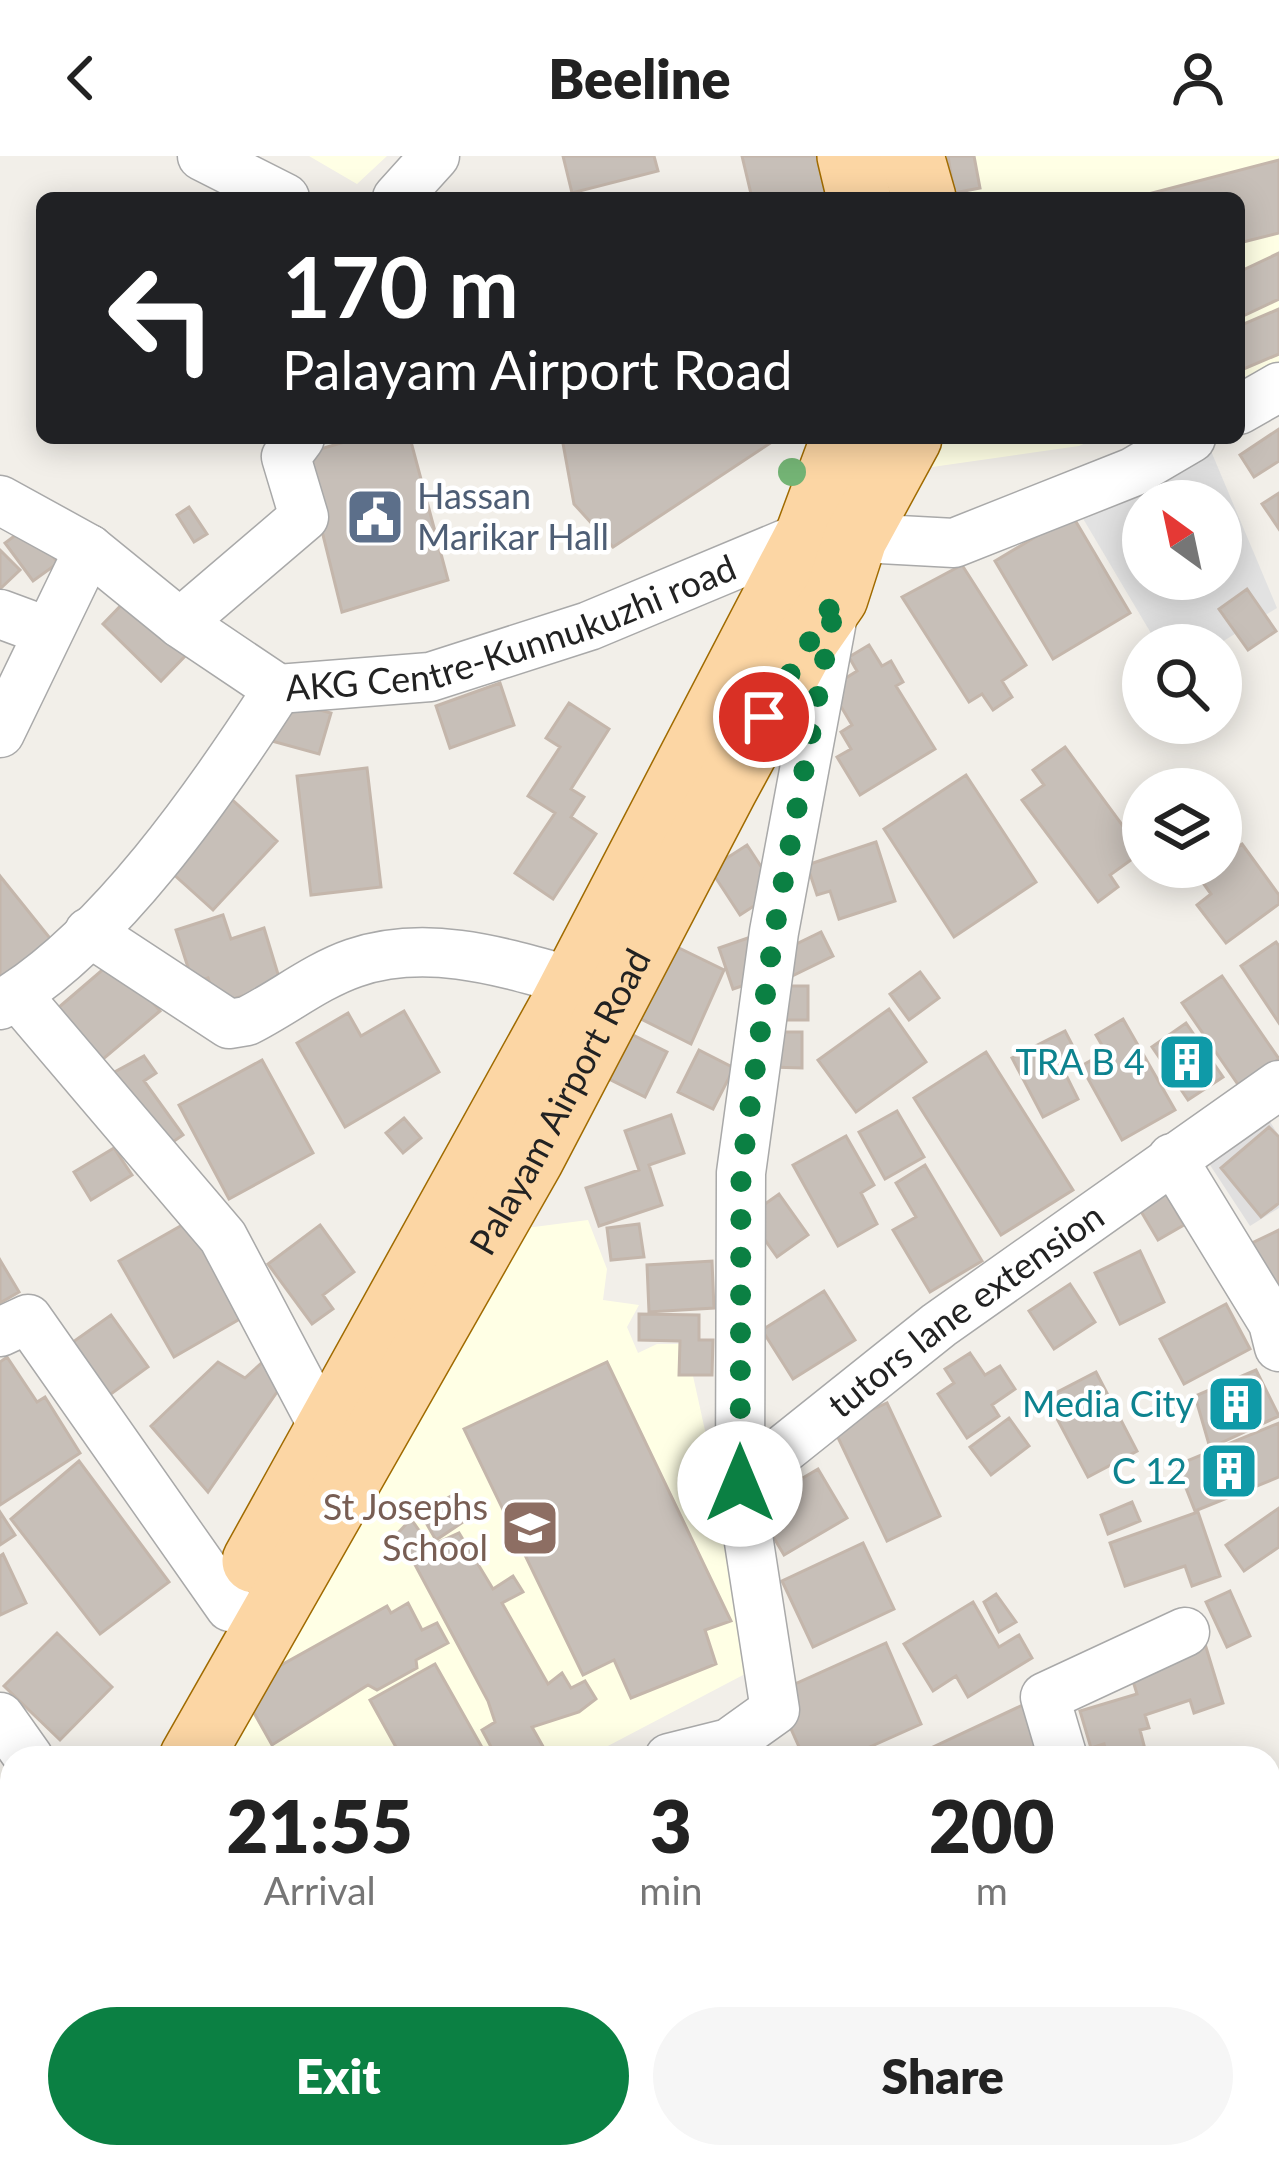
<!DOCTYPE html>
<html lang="en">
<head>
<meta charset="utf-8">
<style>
	body { margin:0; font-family:Lato,sans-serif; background:#f6f6f6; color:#222; height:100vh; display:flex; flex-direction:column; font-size:45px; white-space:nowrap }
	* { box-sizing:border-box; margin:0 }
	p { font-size:39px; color:#767676 }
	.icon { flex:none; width:66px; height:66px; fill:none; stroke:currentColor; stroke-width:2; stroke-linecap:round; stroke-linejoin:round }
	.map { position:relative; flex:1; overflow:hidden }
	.panel { position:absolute; left:0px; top:1590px; width:1281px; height:423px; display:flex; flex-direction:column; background:#fff; border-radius:36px 36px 0 0; box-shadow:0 6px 30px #0003 }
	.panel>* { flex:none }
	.top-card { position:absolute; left:36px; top:36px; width:1209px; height:252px; border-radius:18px; box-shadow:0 6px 30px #0003; background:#202124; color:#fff; overflow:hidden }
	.needle { width:78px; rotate:327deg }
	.tools { position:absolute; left:1122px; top:324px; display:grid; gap:24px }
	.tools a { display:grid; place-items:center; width:120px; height:120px; border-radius:50%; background:#fff; box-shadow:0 6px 30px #0003; font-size:60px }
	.pin { position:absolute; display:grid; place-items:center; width:102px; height:102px; color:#fff; margin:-51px; border:6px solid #fff; border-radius:50%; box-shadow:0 3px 12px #0007 }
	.me { position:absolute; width:132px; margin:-66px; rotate:0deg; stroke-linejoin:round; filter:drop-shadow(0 0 9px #0008) }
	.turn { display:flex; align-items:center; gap:42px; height:252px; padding:0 48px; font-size:54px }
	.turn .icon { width:156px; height:156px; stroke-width:2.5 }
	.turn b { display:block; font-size:84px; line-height:102px }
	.eta { display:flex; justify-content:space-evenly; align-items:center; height:204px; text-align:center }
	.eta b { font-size:72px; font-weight:800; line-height:84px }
	.button { display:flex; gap:24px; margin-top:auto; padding:24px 48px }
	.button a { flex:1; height:138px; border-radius:72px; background:#0b8043; color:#fff; font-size:48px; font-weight:800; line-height:138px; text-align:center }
	.button a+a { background:#f6f6f6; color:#222 }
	header { display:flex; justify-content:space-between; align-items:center; height:156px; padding:0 48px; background:#fff; font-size:54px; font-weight:800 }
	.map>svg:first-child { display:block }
	.residential { fill:#e0dfdf }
	.education { fill:#ffffe5 }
	.parking { fill:#e2e2e2; fill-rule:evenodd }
	.building { fill:#c7bfb8; stroke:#c4b6ab; stroke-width:3 }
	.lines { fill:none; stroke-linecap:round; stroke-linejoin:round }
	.minor-casing { stroke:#a9a9a9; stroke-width:51 }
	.major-casing { stroke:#a06b00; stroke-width:66 }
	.minor { stroke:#fff; stroke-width:48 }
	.major { stroke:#fcd6a4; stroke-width:63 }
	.tree { fill:#74b475 }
	.route { stroke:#0b8043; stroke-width:21; stroke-dasharray:0 37.8 }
	.labels { text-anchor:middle; stroke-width:9; stroke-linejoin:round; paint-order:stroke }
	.service-label { font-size:36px; fill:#4e5e75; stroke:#fff; text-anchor:start }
	.street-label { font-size:36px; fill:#222; stroke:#fff }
	.culture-label { font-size:36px; fill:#0d838f; stroke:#fff; text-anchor:end }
	.education-label { font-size:36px; fill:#785e54; stroke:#fff; text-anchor:end }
</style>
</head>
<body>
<header><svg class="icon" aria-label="back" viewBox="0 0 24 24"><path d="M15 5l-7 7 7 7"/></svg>Beeline<svg class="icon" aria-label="person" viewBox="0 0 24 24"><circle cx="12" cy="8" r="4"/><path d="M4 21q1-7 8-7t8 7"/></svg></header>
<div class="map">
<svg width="1279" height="2012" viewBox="0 0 1279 2012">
	<rect width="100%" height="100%" fill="#f2efe9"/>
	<path class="residential" d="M1267,961L1279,980V1052L1250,1070L1208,1006Z"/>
	<path class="education" d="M309,0H387L357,28Z
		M934,0H1279V207L1239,223V42H944Z
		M923,282H1097L1079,290L911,314Z
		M588,1064L607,1113L603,1144L639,1149L627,1171L638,1197L657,1188H686L742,1443L745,1518L585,1602H201L526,1072Z"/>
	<path class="parking" d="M1211,295L1277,452L1217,489H1158L1072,344L1126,307ZM1143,345H1221V423H1143Z"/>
	<path class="building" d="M563,0H654L658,15L572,37Z
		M742,0H828L838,42H752Z
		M948,0H974L980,32L954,37Z
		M1279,4V77L1239,87V42H1133Z
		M1279,97V143L1239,162V116Z
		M1279,153V198L1239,215V170Z
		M1279,273V305L1254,321L1240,299Z
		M358,282H410L448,424L342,456L303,298Z
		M562,282H778L613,391L574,348Z
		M1279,337V373L1262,348Z
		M189,351L207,378L194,386L177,359Z
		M1072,359L1130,457L1053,503L995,405Z
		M29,369L58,407L33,425L5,387Z
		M0,394L20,414L0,433Z
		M962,409L1026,509L1002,525L1012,541L993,554L982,538L969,546L902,441Z
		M1247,433L1276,475L1248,494L1219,453Z
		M132,438L190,495L161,525L103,468Z
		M869,489L882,510L891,505L903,526L896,530L935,593L860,639L837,601L851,593L841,576L852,569L830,532L857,515L849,501Z
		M500,527L514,569L450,592L436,550Z
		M280,543L331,557L319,598L268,584Z
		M569,547L609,573L571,633L584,641L571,661L596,678L553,743L515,717L555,657L528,640L560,591L546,582Z
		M1065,591L1142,696L1110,719L1118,731L1098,746L1022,644L1044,629L1033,614Z
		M367,612L381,731L311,739L297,620Z
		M966,619L1036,726L954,781L884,673Z
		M226,638L277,685L213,754L161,707Z
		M1143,649V687L1127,659Z
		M876,686L895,745L839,763L830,735L817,739L807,709Z
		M1242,688L1279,739V748L1226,787L1197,749L1211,738L1198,720L1221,711V703Z
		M747,689L777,735L740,759L710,713Z
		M0,720L57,791L0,837Z
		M223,759L231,783L264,772L281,828L217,848L208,822L193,827L176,774Z
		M821,776L833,800L790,821L778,797Z
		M748,782L762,823L733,833L719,792Z
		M1276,786L1279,790V867L1241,810Z
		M677,791L724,814L691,888L617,851Z
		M115,803L160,855L102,904L58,852Z
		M920,816L939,842L909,864L890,838Z
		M1222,820L1279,903L1239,930L1182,847Z
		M771,830H808V864H771Z
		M889,853L926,906L856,956L818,904Z
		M404,855L439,916L345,971L297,887L348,857L361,880Z
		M1123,863L1175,954L1122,984L1081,910L1106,896L1096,879Z
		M1186,867L1223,921L1188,944L1152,891Z
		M623,874L667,896L645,941L601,919Z
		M1065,875L1077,898L1060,907L1078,943L1043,961L1012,902Z
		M770,876H802V912L770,911Z
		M699,894L734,912L713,953L678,936Z
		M986,896L1073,1034L1001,1079L914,942Z
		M144,900L156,917L144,925L183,979L161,994L109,919Z
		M262,904L313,997L229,1043L179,949Z
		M897,955L924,1001L885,1023L859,976Z
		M671,959L684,997L649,1009L662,1049L599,1070L586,1032L639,1014L625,975Z
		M404,962L421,982L403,997L386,977Z
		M1269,971L1279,981V1047L1261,1061L1221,1012Z
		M846,980L874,1029L861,1037L877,1068L838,1090L793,1009Z
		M114,992L132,1019L91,1044L74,1016Z
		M925,1009L982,1105L930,1136L893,1074L916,1061L896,1027Z
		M1165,1036L1184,1069L1158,1084L1139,1052Z
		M779,1038L808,1079L777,1101L748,1060Z
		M198,1060L252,1156L174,1201L119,1105Z
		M639,1068L644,1101L611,1104L607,1072Z
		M320,1069L354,1116L323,1139L333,1153L312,1168L268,1108Z
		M1279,1074V1141L1252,1087Z
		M1140,1095L1164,1146L1120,1168L1095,1117Z
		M0,1104L19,1136L0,1147Z
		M712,1105L714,1152L649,1156L647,1109Z
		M1070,1128L1095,1166L1054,1193L1029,1155Z
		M824,1135L855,1184L793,1223L762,1174Z
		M1226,1148L1250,1193L1184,1228L1160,1183Z
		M639,1158L699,1159V1184H713L712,1219H679L680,1185L639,1184Z
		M111,1159L148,1211L100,1246L63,1193Z
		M970,1197L985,1219L1000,1210L1015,1233L992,1249L999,1260L967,1282L938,1238L954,1227L945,1213Z
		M7,1201L37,1246L45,1241L80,1297L0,1349V1206Z
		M267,1202L286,1223L208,1336L151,1270L218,1206L245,1222Z
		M607,1206L731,1465L705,1474L716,1508L631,1542L614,1504L583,1519L464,1273Z
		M1256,1214L1279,1260L1210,1292L1195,1240Z
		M1096,1216L1137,1295L1088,1321L1046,1242Z
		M887,1247L940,1360L887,1385L833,1271Z
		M1009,1262L1029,1290L991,1319L970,1291Z
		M1279,1267V1321L1195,1355L1177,1309Z
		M79,1305L169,1426L100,1478L11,1363Z
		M818,1313L847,1362L784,1399L755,1350Z
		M451,1340L466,1364L436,1384L421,1358Z
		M1132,1346L1140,1365L1108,1378L1101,1359Z
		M1279,1352V1391L1244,1415L1226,1389Z
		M0,1356L15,1379L0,1389Z
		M1198,1356L1220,1420L1192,1430L1185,1410L1125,1430L1110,1387Z
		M411,1363L430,1390L459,1377L493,1433L513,1420L523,1436L502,1447L548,1528L562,1517L571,1532L585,1525L596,1543L579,1556L532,1571L545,1594L534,1602H497L482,1574L495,1566L488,1545L398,1377Z
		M863,1387L894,1453L813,1491L782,1425Z
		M3,1398L26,1447L0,1459V1400Z
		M1230,1435L1250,1480L1227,1491L1206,1446Z
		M996,1438L1016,1466L999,1476L984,1446Z
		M973,1446L999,1491L1019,1479L1032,1502L968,1541L956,1520L933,1535L904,1488Z
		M408,1447L422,1474L437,1467L448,1487L416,1504L417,1512L377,1534L368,1529L272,1589L240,1532L387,1450L391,1457Z
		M57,1477L112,1531L60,1584L4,1530Z
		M886,1487L921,1568L845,1602H804L775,1537Z
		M1205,1488L1223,1547L1194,1557L1190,1544L1145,1559L1149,1572L1140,1574L1146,1597L1108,1602L1104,1588L1091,1592L1080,1555L1137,1538L1129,1512Z
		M435,1508L488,1602H402L370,1544Z
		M1025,1548L1050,1602H919L918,1598Z
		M1279,1634V1758L1269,1759V1635Z
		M12,1649V1684L0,1693V1657Z
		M1279,1872V2007L1262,2009L1261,2001H1269V1873Z
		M12,1980V2001H41L48,2012H0V1988Z
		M298,2001H377V2012H299Z
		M395,2001H438V2012H395Z
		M697,2001H790L798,2012H704Z
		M1124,2001H1223V2008H1123Z"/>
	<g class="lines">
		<defs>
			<g id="minor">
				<path d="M202,0L285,42"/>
				<path d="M397,42L435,0"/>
				<path d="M1239,254L1279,231"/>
				<path id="s1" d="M0,344L89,393L180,467L278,533L430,521L589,470L807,379L954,387L1133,316L1191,282"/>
				<path d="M0,458L46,475"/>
				<path d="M180,467L304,361L286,301L300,282"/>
				<path d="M0,577L89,393"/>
				<path d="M89,776L229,868L247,865C283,847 316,820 354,807C428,782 503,806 574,826"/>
				<path d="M17,839L223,1081L324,1272"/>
				<path d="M0,849C108,786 211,637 278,533"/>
				<path d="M1172,1002L1273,1167L1279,1191"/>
				<path d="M0,1176L28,1163L230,1451"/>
				<path id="s2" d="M740,1328L939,1169L1279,929"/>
				<path d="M0,1561L29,1602"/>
				<path d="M669,1602L729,1587L775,1554L740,1328L741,1017L774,776L833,459"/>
				<path d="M1063,1602L1045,1541L1185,1476"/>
				<path d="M1269,1828L1279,1827"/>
				<path d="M674,2001L681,2012"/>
				<path d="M995,2001V2012"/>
				<path d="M581,2012L599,2001"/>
			</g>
			<g id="major">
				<path d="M849,0L859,42"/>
				<path d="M912,0L924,42"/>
				<path d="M254,1405L561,851L807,379L843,282"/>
				<path id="s3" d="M191,1602L532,1003L725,634L804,488L836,442L855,383L910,282"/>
				<path d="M0,1865L12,1848"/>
				<path d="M0,1938L12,1917"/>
			</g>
		</defs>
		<use href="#minor" class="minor-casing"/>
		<use href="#major" class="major-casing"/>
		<use href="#minor" class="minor"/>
		<use href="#major" class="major"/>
	</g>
	<circle class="tree" cx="792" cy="316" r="14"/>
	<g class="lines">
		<path class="route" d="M740,1328L741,1017L774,776L836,442L764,561"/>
	</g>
	<defs>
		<symbol id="civic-square" viewBox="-11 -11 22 22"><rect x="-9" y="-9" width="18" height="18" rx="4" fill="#5c6f8a" stroke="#fff"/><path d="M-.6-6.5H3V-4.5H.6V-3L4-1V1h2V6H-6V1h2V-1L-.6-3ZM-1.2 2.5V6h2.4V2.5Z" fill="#fff"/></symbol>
		<symbol id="building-square" viewBox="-11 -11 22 22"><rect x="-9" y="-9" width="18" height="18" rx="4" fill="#0f9aa8" stroke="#fff"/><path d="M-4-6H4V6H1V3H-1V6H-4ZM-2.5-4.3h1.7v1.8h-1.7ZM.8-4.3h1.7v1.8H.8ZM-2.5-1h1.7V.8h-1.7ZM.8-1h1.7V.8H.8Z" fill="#fff"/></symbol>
		<symbol id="school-square" viewBox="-11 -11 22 22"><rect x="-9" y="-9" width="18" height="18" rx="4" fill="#8d6e63" stroke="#fff"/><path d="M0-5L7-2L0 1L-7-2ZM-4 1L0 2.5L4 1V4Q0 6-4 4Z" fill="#fff"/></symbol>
	</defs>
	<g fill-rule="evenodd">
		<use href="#civic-square" x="342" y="328" width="66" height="66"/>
		<use href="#building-square" x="1154" y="873" width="66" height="66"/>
		<use href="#building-square" x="1203" y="1215" width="66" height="66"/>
		<use href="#building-square" x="1196" y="1282" width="66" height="66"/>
		<use href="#school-square" x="497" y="1339" width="66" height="66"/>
	</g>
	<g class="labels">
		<g class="service-label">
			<text x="417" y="353">Hassan<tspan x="417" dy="41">Marikar Hall</tspan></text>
		</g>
		<g class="street-label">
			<text dy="13" stroke="none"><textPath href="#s1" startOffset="579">AKG Centre-Kunnukuzhi road</textPath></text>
			<text dy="13" stroke="none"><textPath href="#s3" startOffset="753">Palayam Airport Road</textPath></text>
			<text dy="13" stroke="none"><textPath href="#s2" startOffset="285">tutors lane extension</textPath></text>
		</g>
		<g class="culture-label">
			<text x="1145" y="919">TRA B 4</text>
			<text x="1194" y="1261">Media City</text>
			<text x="1187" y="1328">C 12</text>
		</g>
		<g class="education-label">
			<text x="488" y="1364">St Josephs<tspan x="488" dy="41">School</tspan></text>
		</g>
	</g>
</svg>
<div class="tools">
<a><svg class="needle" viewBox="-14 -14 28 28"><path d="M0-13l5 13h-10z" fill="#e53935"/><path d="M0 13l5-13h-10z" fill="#767676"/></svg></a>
<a><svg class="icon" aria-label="search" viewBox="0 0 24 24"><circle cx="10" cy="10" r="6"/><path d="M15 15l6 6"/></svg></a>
<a><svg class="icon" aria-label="layers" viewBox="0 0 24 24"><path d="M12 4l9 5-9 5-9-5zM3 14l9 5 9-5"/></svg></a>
</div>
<div class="pin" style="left:764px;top:561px;background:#d93025"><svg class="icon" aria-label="arrive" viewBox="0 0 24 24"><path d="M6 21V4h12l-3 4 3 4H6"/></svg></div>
<svg class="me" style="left:740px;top:1328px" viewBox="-20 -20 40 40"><circle r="19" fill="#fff"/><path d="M0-13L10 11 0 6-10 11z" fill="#0b8043"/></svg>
<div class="top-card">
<div class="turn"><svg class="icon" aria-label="left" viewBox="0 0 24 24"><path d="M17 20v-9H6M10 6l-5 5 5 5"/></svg><div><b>170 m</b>Palayam Airport Road</div></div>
</div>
<section class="panel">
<div class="eta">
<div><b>21:55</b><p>Arrival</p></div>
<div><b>3</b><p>min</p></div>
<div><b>200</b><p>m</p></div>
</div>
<div class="button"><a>Exit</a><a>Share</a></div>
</section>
</div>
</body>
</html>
